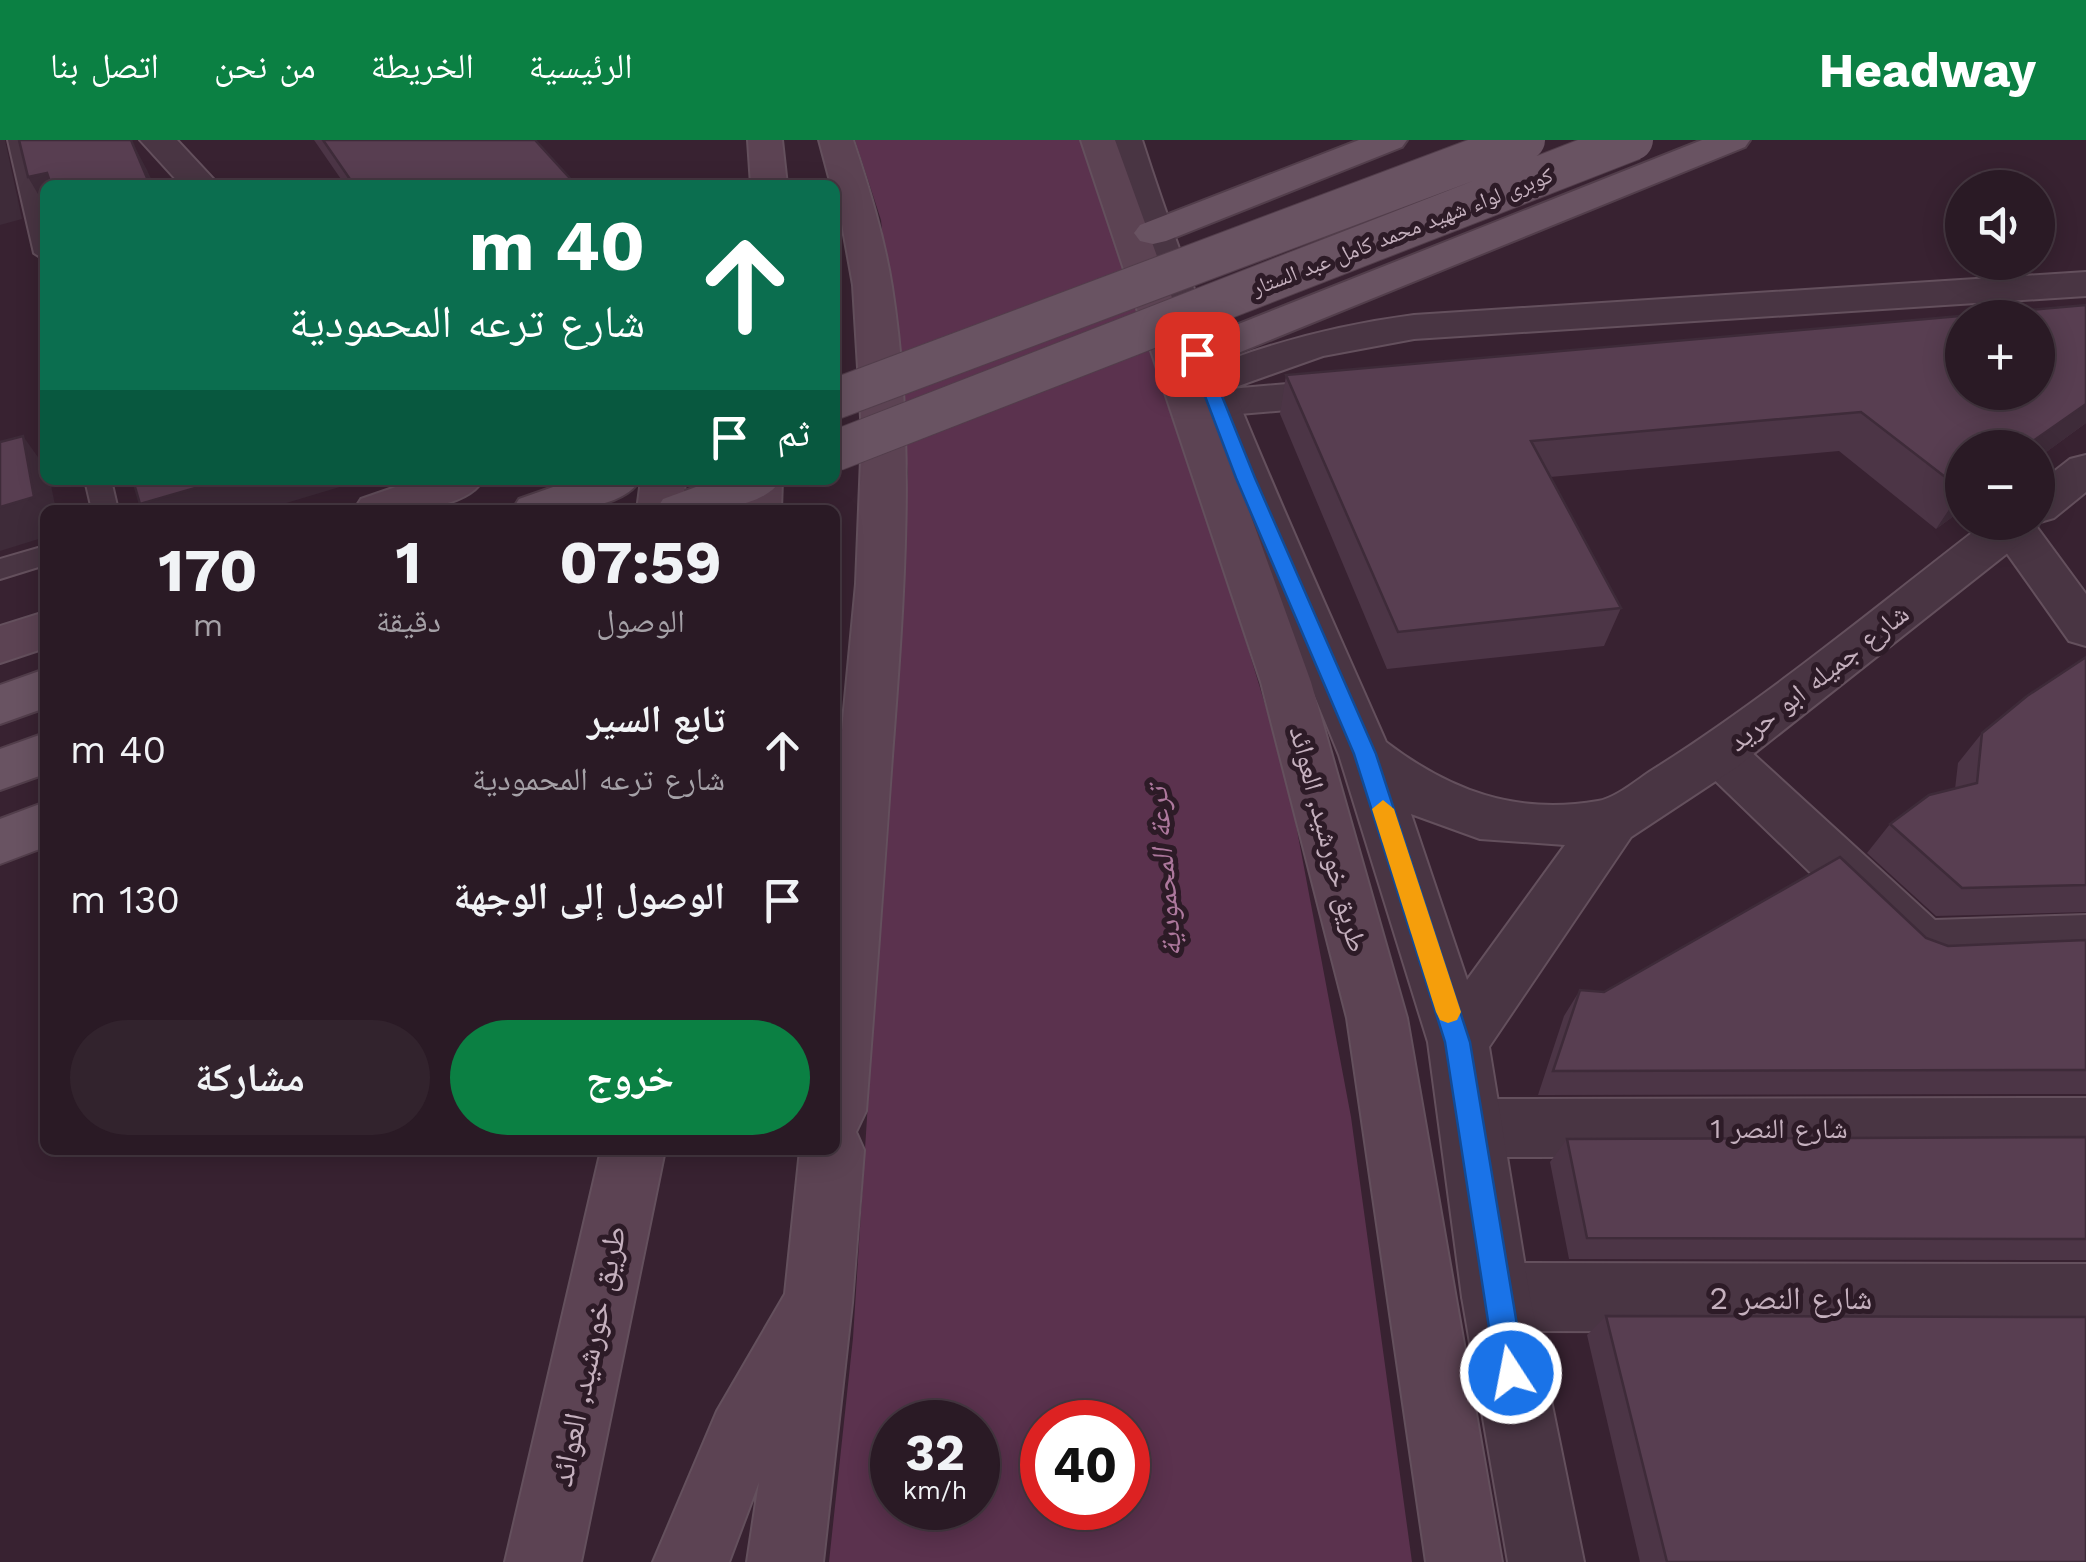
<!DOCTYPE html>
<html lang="ar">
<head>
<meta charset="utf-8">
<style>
	body { margin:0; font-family:"Work Sans","Noto Naskh Arabic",sans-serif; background:#32232d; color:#f1f3f6; direction:rtl; height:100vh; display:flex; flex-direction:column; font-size:38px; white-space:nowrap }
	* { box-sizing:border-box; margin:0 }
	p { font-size:32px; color:#a5a1a7 }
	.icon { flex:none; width:55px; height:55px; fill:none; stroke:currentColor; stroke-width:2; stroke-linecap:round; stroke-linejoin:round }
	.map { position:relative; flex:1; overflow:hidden; direction:ltr }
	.drawer { position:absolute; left:40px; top:365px; width:800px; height:650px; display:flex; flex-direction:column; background:#2a1a25; border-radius:15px; box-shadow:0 5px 25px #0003,0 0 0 2px #463842; direction:rtl }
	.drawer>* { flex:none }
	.guide { position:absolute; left:40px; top:40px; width:800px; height:305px; border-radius:15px; box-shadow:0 5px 25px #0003,0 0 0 2px #463842; direction:rtl; background:#0b6e4f; color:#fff; overflow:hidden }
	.tools { position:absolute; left:1945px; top:30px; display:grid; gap:20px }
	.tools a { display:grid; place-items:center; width:110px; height:110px; border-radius:50%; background:#2a1a25; box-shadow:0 5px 25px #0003,0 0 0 2px #463842; font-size:50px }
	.speed { position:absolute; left:870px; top:1260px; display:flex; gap:20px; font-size:50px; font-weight:700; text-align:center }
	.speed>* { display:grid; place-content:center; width:130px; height:130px; border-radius:50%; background:#2a1a25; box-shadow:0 5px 25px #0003,0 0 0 2px #463842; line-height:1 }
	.speed small { font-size:25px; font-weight:400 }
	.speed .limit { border:15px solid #d22; background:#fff; color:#111 }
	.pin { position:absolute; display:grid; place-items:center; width:85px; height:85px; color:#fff; margin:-42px; border-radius:20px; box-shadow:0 5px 15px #0006 }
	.me { position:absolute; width:110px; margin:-55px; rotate:349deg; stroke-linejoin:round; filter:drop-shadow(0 0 8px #0008) }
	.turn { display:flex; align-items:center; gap:35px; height:210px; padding:0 30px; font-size:45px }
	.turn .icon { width:130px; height:130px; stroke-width:2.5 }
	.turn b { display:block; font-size:70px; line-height:85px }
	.then { display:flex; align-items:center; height:95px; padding:0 30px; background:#0003; gap:20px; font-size:38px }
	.eta { display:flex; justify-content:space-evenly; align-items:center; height:170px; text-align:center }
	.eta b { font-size:60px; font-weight:700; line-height:70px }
	.action { display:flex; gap:20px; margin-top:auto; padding:20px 30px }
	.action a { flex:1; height:115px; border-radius:60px; background:#0b8043; color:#fff; font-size:40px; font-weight:700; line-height:115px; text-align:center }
	.action a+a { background:#32232d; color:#f1f3f6 }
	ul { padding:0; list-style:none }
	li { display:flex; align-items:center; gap:30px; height:150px; padding:0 30px }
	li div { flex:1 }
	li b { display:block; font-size:38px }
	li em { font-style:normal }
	header { display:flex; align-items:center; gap:60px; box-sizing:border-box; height:140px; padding:0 50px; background:#0b8043; color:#fff }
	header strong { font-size:48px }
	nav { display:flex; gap:55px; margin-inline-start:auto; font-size:35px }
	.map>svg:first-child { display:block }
	.water { fill:#5b324e; fill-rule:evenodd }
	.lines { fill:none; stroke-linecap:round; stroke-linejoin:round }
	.service-casing { stroke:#64505d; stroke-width:4 }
	.minor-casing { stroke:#64505d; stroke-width:4 }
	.tertiary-casing { stroke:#64505d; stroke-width:4 }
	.secondary-casing { stroke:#64505d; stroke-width:4 }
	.primary-casing { stroke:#523e4b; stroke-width:4 }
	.service { fill:#493543; fill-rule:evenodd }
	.minor { fill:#493543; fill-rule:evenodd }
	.tertiary { fill:#493543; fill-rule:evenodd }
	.secondary { fill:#5c4353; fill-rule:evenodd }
	.primary { fill:#695362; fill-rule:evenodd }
	.primary-bridge-casing { stroke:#523e4b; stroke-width:42; stroke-linecap:butt }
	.primary-bridge { stroke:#695362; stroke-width:40 }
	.wall { fill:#4c3546 }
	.shaded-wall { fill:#3e2b39 }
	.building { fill:#583e51; stroke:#3e2b39; stroke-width:2.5; fill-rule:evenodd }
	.route { fill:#1a73e8; stroke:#114b97; stroke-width:2.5 }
	.slow { fill:#f59e0b }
	.labels { text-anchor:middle; stroke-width:10; stroke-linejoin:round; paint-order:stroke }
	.far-street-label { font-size:22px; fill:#c5b0be; stroke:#2d1b27 }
	.street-label { font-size:28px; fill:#c5b0be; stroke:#2d1b27 }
	.water-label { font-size:30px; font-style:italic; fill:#ad789d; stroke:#2d1b27 }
	.near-street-label { font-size:32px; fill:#c5b0be; stroke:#2d1b27 }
</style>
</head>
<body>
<header>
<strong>Headway</strong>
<nav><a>الرئيسية</a><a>الخريطة</a><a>من نحن</a><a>اتصل بنا</a></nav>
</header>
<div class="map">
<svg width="2086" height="1422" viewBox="0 0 2086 1422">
	<rect width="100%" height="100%" fill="#382231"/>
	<path class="water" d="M855,0H1084L1199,346L1287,637L1351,977L1412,1422H829L853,1198L908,333L881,80ZM892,1282H978V1368H892ZM1042,1282H1128V1368H1042Z"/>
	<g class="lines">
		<defs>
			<path id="service" d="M8,0H28L45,68V120L34,113Z
				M85,340H111L118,370H92Z
				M45,406V425L0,439V419Z"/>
			<path id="minor" d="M140,0H177L219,45H181Z
				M2086,132V156L1414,199L1323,216L1230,249L1357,238L1372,242L1378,251L1372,260L1357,264L1216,276L1201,272L1195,263L1201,254L1193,252L1187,243L1193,234C1264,204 1338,185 1414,175Z
				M1992,382H2033L2086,454V506L2069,501L1996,398L1989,387Z
				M1719,593L1737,599L1935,780L2086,775V823L1923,829L1903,822L1701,627L1693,613L1701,599Z
				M2086,958V1016L1471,1017L1449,1009L1440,988L1449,967L1471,959Z
				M1496,1123L2086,1124V1192L1496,1191L1472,1181L1462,1157L1472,1133Z"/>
			<path id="tertiary" d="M1108,0H1142C1208,207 1299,404 1386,602C1450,651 1516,675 1598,661C1617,658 1640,637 1657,627C1772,554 1878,465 1986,382H2038V344L2070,319L2086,315V352L2054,378L2040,382L2033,393L1737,627L1631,697L1489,907L1530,1157L1584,1422H1508L1462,1157L1428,902L1339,615L1195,263L1134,93ZM1411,674L1480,699L1565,705L1467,840Z"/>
			<path id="secondary" d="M748,0H782L787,45H751Z
				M819,0H853C869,48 884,96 892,147C916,301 904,460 892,616C884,734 875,853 866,971L856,992L864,1010L852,1163L823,1422H747L759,1342L729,1422H653L717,1271L785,1154L800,1010H835V664L856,444L862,294L853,145L835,45H831Z
				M1081,0H1115L1311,542L1407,878L1502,1422H1426L1347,878L1261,542Z
				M416,340H483C462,374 390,370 354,370L361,359Z
				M641,340H685L683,370H637Z
				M738,340H782L781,370H735Z
				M45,472V508L0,523V486Z
				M601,1010H665L581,1422H505Z"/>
			<path id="primary" d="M1359,0H1407L1402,7L1166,101L1153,104L1140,101L1134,93L1140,85Z
				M1702,0H1750L1745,7L1211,224L1197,227L1183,224L1177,215L1183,206Z
				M573,340H640C619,374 548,370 512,370L519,359Z
				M715,340H781C759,374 692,370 656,370L663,359Z
				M45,529V568L0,584V545Z
				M45,593V634L0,650V609Z
				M45,662V707L0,724V679Z"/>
		</defs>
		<use href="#service" class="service-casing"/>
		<use href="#minor" class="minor-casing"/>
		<use href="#tertiary" class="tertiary-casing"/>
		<use href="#secondary" class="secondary-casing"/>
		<use href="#primary" class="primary-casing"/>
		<use href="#service" class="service"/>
		<use href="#minor" class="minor"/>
		<use href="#tertiary" class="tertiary"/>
		<use href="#secondary" class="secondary"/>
		<use href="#primary" class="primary"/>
		<defs>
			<path id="primary-bridge" d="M835,259L1525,0
				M835,311L1633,0"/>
		</defs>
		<use href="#primary-bridge" class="primary-bridge-casing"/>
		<use href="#primary-bridge" class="primary-bridge"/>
	</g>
	<path class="wall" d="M314,0H535L576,45H345Z
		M2086,165V283L2038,318L1962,308V370L1936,389L1839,311L1550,337L1621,468L1604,506L1387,529L1280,274L1286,235Z
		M2086,517V772L1936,776L1867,713L1890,684L1955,649L1958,623L1982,593Z
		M1926,798L1948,806L2086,800V954L1538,955L1564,876L1580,850L1604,852Z
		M2086,997V1120L1569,1119L1550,1022L1567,999Z
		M1606,1176L2086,1422H1640L1587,1195Z"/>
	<path class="shaded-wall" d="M0,0H5L22,79L0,85Z
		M131,0L147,30L154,45H150Z
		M47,33L55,45H45V66L28,37Z
		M2086,264V283L2038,318V308H2023Z
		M23,296L45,327V340H50L56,370H45V397L0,411V367Z
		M223,340H363L263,370H144L140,364Z
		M1962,350V370L1936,389Z"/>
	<path class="building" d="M19,0H131L150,45H51L47,33L28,37Z
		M323,0H535L576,45H354Z
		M2086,165V264L2023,308H1962V350L1861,272L1531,301L1621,468L1398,492L1286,235ZM1962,178H2038V252H1962Z
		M23,296L34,357L0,367V302Z
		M133,340H223L140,364Z
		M2086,517V745L1962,748L1890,684L1929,655L1977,643L1982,593L2027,556Z
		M1840,717L1926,798L1948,806L2086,800V930L1553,931L1580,850L1604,852Z
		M2086,997V1099L1587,1098L1567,999Z
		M1606,1176L2086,1177V1422H1667Z"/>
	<path class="route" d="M1197,209L1205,214L1255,338L1376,614L1470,902L1525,1233L1521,1243L1511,1247L1501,1243L1496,1233L1445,902L1354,614L1236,338L1189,214Z"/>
	<path class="slow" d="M1383,660L1394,669L1461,872L1457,880L1448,883L1440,880L1436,872L1372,669Z"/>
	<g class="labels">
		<g class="far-street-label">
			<text transform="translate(1402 91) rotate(-21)" y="8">كوبرى لواء شهيد محمد كامل عبد الستار</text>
		</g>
		<g class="street-label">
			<text transform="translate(1818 537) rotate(-38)" y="10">شارع جميله ابو حريد</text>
			<text transform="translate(1329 699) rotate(75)" y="10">طريق خورشيد, العوائد</text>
			<text x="1779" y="998">شارع النصر 1</text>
		</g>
		<g class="water-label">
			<text transform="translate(1164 732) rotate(-95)" y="10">ترعة المحمودية</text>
		</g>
		<g class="near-street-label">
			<text x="1791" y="1169">شارع النصر 2</text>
			<text transform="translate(588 1216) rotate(-78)" y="11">طريق خورشيد, العوائد</text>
		</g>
	</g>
</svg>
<div class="tools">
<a><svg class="icon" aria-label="sound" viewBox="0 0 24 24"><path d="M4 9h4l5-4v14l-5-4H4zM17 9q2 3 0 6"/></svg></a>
<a>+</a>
<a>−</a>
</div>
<div class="speed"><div>32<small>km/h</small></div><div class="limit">40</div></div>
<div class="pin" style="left:1197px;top:214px;background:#d93025"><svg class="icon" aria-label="arrive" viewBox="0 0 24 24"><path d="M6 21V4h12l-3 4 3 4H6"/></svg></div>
<svg class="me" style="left:1511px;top:1233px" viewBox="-20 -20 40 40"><circle r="17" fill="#1a73e8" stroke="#fff" stroke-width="3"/><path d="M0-11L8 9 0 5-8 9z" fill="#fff"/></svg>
<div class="guide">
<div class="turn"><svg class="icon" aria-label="ahead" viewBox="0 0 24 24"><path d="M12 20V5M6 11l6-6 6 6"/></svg><div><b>40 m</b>شارع ترعه المحمودية</div></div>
<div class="then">ثم<svg class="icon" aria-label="arrive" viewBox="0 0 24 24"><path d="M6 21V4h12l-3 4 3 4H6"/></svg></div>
</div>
<section class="drawer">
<div class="eta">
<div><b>07:59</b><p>الوصول</p></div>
<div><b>1</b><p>دقيقة</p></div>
<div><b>170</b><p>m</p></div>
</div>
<ul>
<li><svg class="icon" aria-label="ahead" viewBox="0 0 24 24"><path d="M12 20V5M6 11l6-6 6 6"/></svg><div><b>تابع السير</b><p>شارع ترعه المحمودية</p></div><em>40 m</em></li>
<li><svg class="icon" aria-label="arrive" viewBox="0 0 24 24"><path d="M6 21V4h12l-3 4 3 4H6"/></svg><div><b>الوصول إلى الوجهة</b></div><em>130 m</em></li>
</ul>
<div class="action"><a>خروج</a><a>مشاركة</a></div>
</section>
</div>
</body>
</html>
